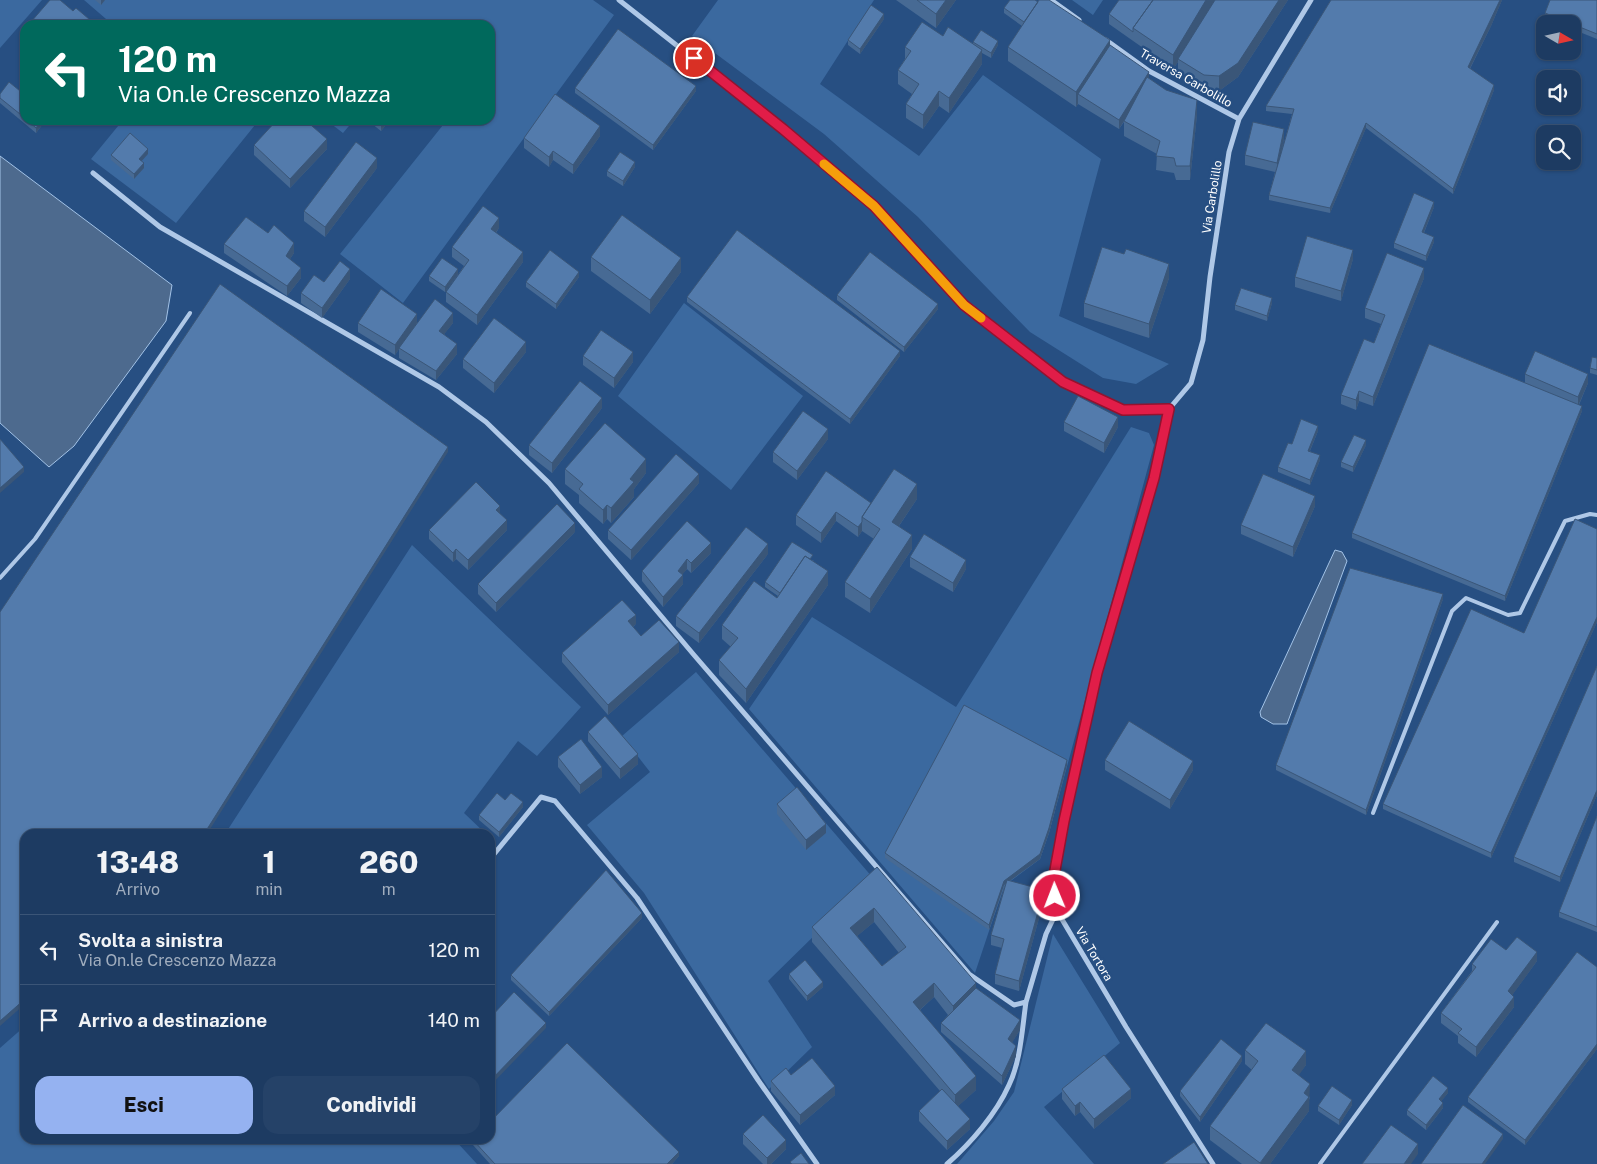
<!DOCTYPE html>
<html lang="it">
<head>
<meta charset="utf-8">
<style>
	body { margin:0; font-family:"Public Sans",sans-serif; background:#254268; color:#f1f3f6; height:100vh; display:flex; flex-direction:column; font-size:19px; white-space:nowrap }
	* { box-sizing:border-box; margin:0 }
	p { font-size:16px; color:#a0adbe }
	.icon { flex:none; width:28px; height:28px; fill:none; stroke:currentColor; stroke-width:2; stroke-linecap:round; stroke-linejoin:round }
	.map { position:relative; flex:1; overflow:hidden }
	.side { position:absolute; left:20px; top:829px; width:475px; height:315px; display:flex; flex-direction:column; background:#1d3b62; border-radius:15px; box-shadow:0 1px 4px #0004,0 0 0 1px #3b5577 }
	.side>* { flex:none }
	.hud { position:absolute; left:20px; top:20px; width:475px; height:105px; border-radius:15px; box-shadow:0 1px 4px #0004,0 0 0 1px #3b5577; background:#00695c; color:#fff; overflow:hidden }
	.needle { width:32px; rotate:99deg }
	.buttons { position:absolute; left:1536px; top:15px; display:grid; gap:10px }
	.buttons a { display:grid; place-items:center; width:45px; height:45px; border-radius:10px; background:#1d3b62; box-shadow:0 1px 4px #0004,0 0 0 1px #3b5577; font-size:25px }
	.pin { position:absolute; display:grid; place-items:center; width:42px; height:42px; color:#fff; margin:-21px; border:2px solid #fff; border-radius:50%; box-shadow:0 1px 5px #0007 }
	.me { position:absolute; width:55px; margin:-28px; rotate:359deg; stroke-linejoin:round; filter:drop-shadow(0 0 4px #0008) }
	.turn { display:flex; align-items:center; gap:18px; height:105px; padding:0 15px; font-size:22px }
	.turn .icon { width:65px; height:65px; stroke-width:2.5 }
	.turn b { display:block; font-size:35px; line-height:42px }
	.eta { display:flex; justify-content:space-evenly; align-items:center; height:85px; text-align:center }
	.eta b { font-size:30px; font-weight:800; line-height:35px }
	.primary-button { display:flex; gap:10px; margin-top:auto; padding:10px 15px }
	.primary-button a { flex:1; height:58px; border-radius:15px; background:#95b2f1; color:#111; font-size:20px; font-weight:800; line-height:58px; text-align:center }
	.primary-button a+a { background:#254268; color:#f1f3f6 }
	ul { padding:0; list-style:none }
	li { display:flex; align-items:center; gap:15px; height:70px; padding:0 15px; border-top:1px solid #3b5577 }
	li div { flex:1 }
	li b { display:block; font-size:19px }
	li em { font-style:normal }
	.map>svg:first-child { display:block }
	.green { fill:#3b699f }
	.water { fill:#4d6a8e; stroke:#a3c3e7 }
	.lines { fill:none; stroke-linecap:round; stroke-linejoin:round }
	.service { stroke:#afc8e7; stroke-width:4 }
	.minor { stroke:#afc8e7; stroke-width:5 }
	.wall { fill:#476a94; fill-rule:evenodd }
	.shaded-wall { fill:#3a5678 }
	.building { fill:#537bac; stroke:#3a5678; fill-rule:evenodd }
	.route-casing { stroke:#92132f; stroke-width:12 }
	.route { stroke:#e11d48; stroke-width:9 }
	.slow { stroke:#f59e0b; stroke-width:9 }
	.labels { text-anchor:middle; stroke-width:5; stroke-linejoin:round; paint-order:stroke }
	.street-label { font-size:12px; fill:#fff; stroke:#274f82 }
</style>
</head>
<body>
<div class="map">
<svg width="1597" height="1164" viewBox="0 0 1597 1164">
	<rect width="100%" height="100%" fill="#274f82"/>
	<path class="green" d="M0,0H42L0,48Z
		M84,0H593L614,15L403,303L340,254L447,120H490V25H113Z
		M718,0H874L820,84L919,156L983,75L1101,159L1059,316L1169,364L1136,384L1103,378L1030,332L918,217L824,134L692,36Z
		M1072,0H1103L1093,15Z
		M123,120H259L176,223L91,159Z
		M326,120H354L343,133Z
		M684,303L803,396L731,490L618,396Z
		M1131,427L1149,433L1154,445L1049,833L1040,859L1004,886L975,973L749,709L812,617L956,707Z
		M412,545L581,707L537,756L518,741L464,813L486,834H225Z
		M696,672L873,878L768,981L812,1047L769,1089L644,893L587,825L650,772L622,736Z
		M1053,934L1120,1043L1044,1107L1094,1164H957L994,1121L1014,1092Z
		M25,1026V1139H454L477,1164H0V1048Z"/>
	<path class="water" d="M0,156L172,285L166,321L74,446L49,467L0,423Z
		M1335,550L1342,552L1347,561L1287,724H1273L1261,717L1260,712Z"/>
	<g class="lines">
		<path class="service" d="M0,578L35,539L190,313
			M1373,813L1452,611L1466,598L1508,615L1520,613L1565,521L1590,514L1597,515
			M1320,1164L1497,922"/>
		<path class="minor" d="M619,0L783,129L874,206L964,305L1063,382L1123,410L1169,409
			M1051,0L1079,20
			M1106,40L1149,71L1239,119
			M93,173L160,227L439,387L486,422L549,483L694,655L969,974L1014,1005L1026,1002L1046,934L1057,911
			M490,859L541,797L555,801L637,898L758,1080L817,1164
			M947,1164C971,1143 996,1114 1009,1085C1021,1060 1022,1029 1026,1002
			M1213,1164L1126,1027L1057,911L1053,881L1064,821L1097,673L1154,478L1169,409L1191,383L1203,340L1210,277L1229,152L1239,119L1311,0"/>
	</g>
	<path class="wall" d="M95,0H105L101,5Z
		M896,0H956L936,28Z
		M1215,0H1288L1238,77L1219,91L1204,89L1178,73V62L1173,69L1109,24V14Z
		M1331,0H1502L1491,26L1470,69L1494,90L1453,194L1366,128L1330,213L1269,200V195L1275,172L1245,165V155L1284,139L1282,150L1292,114L1266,111V106Z
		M1597,0V39L1572,29V24H1560L1545,17V13Z
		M1004,8L1110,45L1149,78L1197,115L1190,180H1176L1174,173L1156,170L1157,154L1124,136V122L1119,129L1078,104L1076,107L1008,61V47L1022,26L1004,13Z
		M884,19L860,54L848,45V40Z
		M943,36L973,43V42L998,45L991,58L982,53V64L949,113L939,106L923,129L906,118V104L912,94L898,84V70L905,59V47Z
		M575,88L696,91L653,150L575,93Z
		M0,94L25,95V120H46L36,133L0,103Z
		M367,120H390L381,131Z
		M600,136L573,174L553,160L549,167L524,148V138Z
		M254,145L327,149L290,188L254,155Z
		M148,154L141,161L144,168L134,179L111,160V155Z
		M635,167L623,186L607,176V171Z
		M377,168L325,237L304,221V211Z
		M1434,207L1424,233L1434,242L1426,261L1394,248V243Z
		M499,228L496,233L523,262L477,325L446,302V292L464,266L452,257V247Z
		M224,244L294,253L290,259L301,278L287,296L224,253Z
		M591,257L681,272L650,314L591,271Z
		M1353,259L1341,301L1295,287V277Z
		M458,274L445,292L429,281V276Z
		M579,277L556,309L526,287V282Z
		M1169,278L1149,338L1084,317V303Z
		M1424,278L1373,406L1359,401L1356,410L1341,404V395L1374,343L1381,324L1365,318V308Z
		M350,279L322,318L301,303V293L324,282Z
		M837,295L938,309L904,352L837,300Z
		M687,297L900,356L850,424L687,302Z
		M1272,303L1267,321L1235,310V305Z
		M358,323H453L444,334L457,354L436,380L399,358V349L395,355L358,332Z
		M526,352L494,393L463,368V359Z
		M583,356L633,362L614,388L583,365Z
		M1597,358V375L1590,373V368Z
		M1525,374L1588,383L1579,405L1582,411L1505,601L1352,538V533L1525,383Z
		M602,408L552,473L529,455V445Z
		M1064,422L1118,427L1104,453L1064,431Z
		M1318,431L1310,451L1320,460L1310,485L1278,472V467L1292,444Z
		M828,439L797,480L773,462V452Z
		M1366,445L1353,472L1341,467V462Z
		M565,469L646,473L634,489V497L611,523L607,519L603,524L579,503V495L565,484Z
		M699,483L631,560L608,539V530Z
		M917,499L899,526L912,549L870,613L845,597V582L874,539L862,531L858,537L836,521L821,543L796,525V515L871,503Z
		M1315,506L1293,557L1241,534V525Z
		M500,514L507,530L468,570L456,559L453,562L429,539V530Z
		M1597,529V622L1491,858L1383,809V804L1524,633Z
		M575,532L496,612L478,594V584Z
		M711,553L691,573L687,569L682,574L683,584L663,607L642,581V571Z
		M768,554L699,643L676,626V616Z
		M910,557L966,569L953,592L910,567Z
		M813,560L828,585L746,703L719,675V660L731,647L722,639V625L777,598L778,596L765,587V582Z
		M1443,599L1366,815L1276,770V765Z
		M636,624L633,627L641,636L679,652L608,715L562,662V653Z
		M1597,666V795L1560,882L1514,862V857Z
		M588,732L638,764L620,779L588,741Z
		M558,757L602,777L580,794L558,767Z
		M1105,760L1193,770L1170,809L1105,770Z
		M1067,765L1049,833L1040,859L1010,881L1044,900L1019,991L995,984V974L1002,948L991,945V935L1005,885L989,930L885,858V853Z
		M505,800L523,807L499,837L479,820V815Z
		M777,804L826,833L806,850L777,814Z
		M1597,816V932L1559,917V912Z
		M877,867L976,988L1020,1030L1012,1042L1016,1056L1002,1085L941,1032V1023L948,1015L934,997L920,1010L976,1090L958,1106L970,1129L947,1150L919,1121V1111L940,1091L812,942V927ZM874,922L899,953L882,966L857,936Z
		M642,918L549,1016L511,980V975Z
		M1537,961L1512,995L1514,1007L1476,1057L1458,1043V1036L1441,1023V1013L1472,971V964Z
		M1597,967V1049L1525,1145L1468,1102V1097Z
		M789,974L823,987L807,1001L789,979Z
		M1245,1050L1306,1065L1298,1075L1310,1098L1309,1100V1111L1270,1164H1242L1210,1140V1126L1252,1070L1245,1064Z
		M1242,1061L1200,1122L1180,1096V1091Z
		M791,1075L835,1095L800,1125L771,1091V1081Z
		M1062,1089L1131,1098L1094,1129L1080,1112L1075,1116L1062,1099Z
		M1448,1093L1441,1101L1443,1108L1426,1130L1407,1115V1110Z
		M1352,1105L1339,1125L1318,1111V1106Z
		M743,1134L786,1149L771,1164H763L743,1144Z
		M473,1140L679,1156L672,1164H490L473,1145Z"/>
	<path class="shaded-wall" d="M101,0H105L101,5Z
		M946,0H956L936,28V14Z
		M1206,0H1215L1178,59V62L1173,69V55Z
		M1279,0H1288L1238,77L1219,91V76Z
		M1500,0H1502L1491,26L1468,72V67Z
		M884,14V19L860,54V49Z
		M1110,40V55L1078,94V104L1076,107V92Z
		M998,41V45L991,58V53Z
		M982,50V64L949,113V98Z
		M1149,72V81L1119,129V120Z
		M1494,85V90L1453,194V189Z
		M696,86V91L653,150V145Z
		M939,91V106L923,129V115Z
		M1197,100V115L1190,180V166Z
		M42,120H46L36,133V128Z
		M382,120H390L381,131V121Z
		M1366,123V128L1330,213V208Z
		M600,126V136L573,174V165Z
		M1284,129V139L1277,173V163Z
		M327,139V149L290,188V179Z
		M148,149V154L139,164V159Z
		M553,151V160L549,167V157Z
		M377,158V168L325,237V227Z
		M635,162V167L623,186V181Z
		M144,163V168L134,179V174Z
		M1434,202V207L1422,237V232Z
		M499,218V228L491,239V229Z
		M1434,237V242L1426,261V256Z
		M294,243V253L286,265V256Z
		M1353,250V259L1341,301V291Z
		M523,252V262L477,325V315Z
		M681,258V272L650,314V300Z
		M1169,264V278L1149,338V324Z
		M301,268V278L287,296V286Z
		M1424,268V278L1373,406V397Z
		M350,269V279L322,318V308Z
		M458,269V274L445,292V287Z
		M579,272V277L556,309V304Z
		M1272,298V303L1267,321V316Z
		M938,304V309L904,352V347Z
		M453,313V323L439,341V331Z
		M417,314V323L395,355V345Z
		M526,342V352L494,393V383Z
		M457,344V354L436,380V371Z
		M900,351V356L850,424V419Z
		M633,352V362L614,388V378Z
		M1588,374V383L1578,406V397Z
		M1359,391V401L1356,410V400Z
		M602,398V408L552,473V463Z
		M1582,406V411L1505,601V596Z
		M1118,417V427L1104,453V443Z
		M1318,426V431L1308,455V451Z
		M828,429V439L797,480V471Z
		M1366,440V445L1353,472V467Z
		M448,447V452L207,834H204Z
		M1320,455V460L1310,485V480Z
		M646,459V473L634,489V497L611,523V508L630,479Z
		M24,467V472L0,493V488Z
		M699,474V483L631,560V550Z
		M917,484V499L892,536V522Z
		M1315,496V506L1293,557V547Z
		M607,505V519L603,524V510Z
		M500,506V515L496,510Z
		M836,512V521L821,543V533Z
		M507,520V530L468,570V560Z
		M862,522V531L858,537V527Z
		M575,523V532L496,612V603Z
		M912,535V549L870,613V599Z
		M711,543V553L691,573V563Z
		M768,544V554L699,643V633Z
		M456,549V559L453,562V553Z
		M687,559V569L678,580V571Z
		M966,560V569L953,592V583Z
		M828,571V585L746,703V689Z
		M683,575V584L663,607V597Z
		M1443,594V599L1366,815V810Z
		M636,615V624L628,631V621Z
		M1597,617V622L1491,858V853Z
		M679,642V652L608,715V705Z
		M638,754V764L620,779V769Z
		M1067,760V765L1049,833L1040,859L1004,885L989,930V925L1004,881Z
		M1193,761V770L1170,809V800Z
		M602,767V777L580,794V785Z
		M1597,790V795L1560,882V877Z
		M523,802V807L499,837V832Z
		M826,824V833L806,850V840Z
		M1044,890V900L1019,991V981Z
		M874,908V922L850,942V928Z
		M642,913V918L549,1016V1012Z
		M1537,952V961L1508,1001V991Z
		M823,982V987L807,1001V996Z
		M934,983V997L913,1016V1002Z
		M976,983V997L953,1021V1006Z
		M1514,997V1007L1476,1057V1047Z
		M25,999V1004L0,1026V1021Z
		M1020,1020V1030L1008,1049V1039Z
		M546,1023V1028L490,1086V1081Z
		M1597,1044V1049L1525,1145V1140Z
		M1016,1046V1056L1002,1085V1076Z
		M1306,1051V1065L1292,1085V1070Z
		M1242,1056V1061L1200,1122V1117Z
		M976,1076V1090L955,1109V1095Z
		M1310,1084L1309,1111L1270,1164H1260Z
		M835,1086V1095L800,1125V1115Z
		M1448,1088V1093L1439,1104V1099Z
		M1131,1089V1098L1094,1129V1119Z
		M1352,1100V1105L1339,1125V1120Z
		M1080,1102V1112L1075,1116V1106Z
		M1443,1103V1108L1426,1130V1125Z
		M970,1119V1129L947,1150V1141Z
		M1503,1134V1139L1485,1164H1482Z
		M786,1140V1149L771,1164H767V1158Z
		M1418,1144V1154L1411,1164H1404Z
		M679,1152V1156L672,1164H667Z"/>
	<path class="building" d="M50,0H60L73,11L76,8L96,25H32L30,23Z
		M917,0H946L936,14Z
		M1010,0H1035L1038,2L1024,22L1004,8Z
		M1039,0H1049L1110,40L1076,92L1008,47Z
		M1119,0H1153L1133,28V32L1109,14Z
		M1153,0H1206L1173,55L1133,28Z
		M1215,0H1279L1238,63L1219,76L1204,75L1178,59Z
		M1331,0H1500L1468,67L1494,85L1453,189L1366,123L1330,208L1269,195L1294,109L1266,106Z
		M1550,0H1597V34L1545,13Z
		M871,5L884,14L860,49L848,40Z
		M922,22L943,36L948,27L982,50L949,98L939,91L923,115L906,104L919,84L898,70L911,51L905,47Z
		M618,29L696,86L653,145L575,88Z
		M981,30L998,41L991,53L973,42Z
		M1110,45L1149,72L1119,120L1078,94Z
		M1147,77L1166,90L1197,100L1190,166H1176L1174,158L1156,156L1160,141L1124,121Z
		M9,82L25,95V118L0,98V94Z
		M555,94L600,126L573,165L553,151L549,157L524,138Z
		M27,120H42L36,128Z
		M277,120H305L327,139L290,179L254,145Z
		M1253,122L1284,129L1277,163L1245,155Z
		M130,133L148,149L139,159L144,163L134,174L111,155Z
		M356,142L377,158L325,227L304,211Z
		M620,152L635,162L623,181L607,171Z
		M1414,193L1434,202L1422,232L1434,237L1426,256L1394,243Z
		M483,206L499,218L491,229L523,252L477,315L446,292L469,260L452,247Z
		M622,215L681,258L650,300L591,257Z
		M246,217L268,233L274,225L294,243L286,256L301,268L287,286L224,244Z
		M737,230L900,351L850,419L687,297Z
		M1307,236L1353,250L1341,291L1295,277Z
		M1102,247L1124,254L1126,249L1169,264L1149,324L1084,303Z
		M550,250L579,272L556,304L526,282Z
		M870,252L938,304L904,347L837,295Z
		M1387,253L1424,268L1373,397L1359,391L1356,400L1341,395L1364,339L1374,343L1385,315L1365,308Z
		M442,258L458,269L445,287L429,276Z
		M340,261L350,269L322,308L301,293L314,275L324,282Z
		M220,284L448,447L204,834H25V999L0,1021V612Z
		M1241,288L1272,298L1267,316L1235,305Z
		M381,289L417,314L395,345L358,323Z
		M435,299L453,313L439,331L457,344L436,371L399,348Z
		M494,318L526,342L494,383L463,359Z
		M601,330L633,352L614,378L583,356Z
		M1429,344L1582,406L1505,596L1352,533Z
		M1535,351L1588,374L1578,397L1525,374Z
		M1592,357L1597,358V370L1590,368Z
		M580,381L602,398L552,463L529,445Z
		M1078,396L1118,417L1104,443L1064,422Z
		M803,411L828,429L797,471L773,452Z
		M1301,419L1318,426L1308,451L1320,455L1310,480L1278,467L1288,443L1292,444Z
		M605,423L646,459L630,479L634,482L611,508L607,505L603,510L579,489L583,484L565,469Z
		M1354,435L1366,440L1353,467L1341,462Z
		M0,439L24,467L0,488Z
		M676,454L699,474L631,550L608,530Z
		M894,469L917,484L892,522L912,535L870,599L845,582L880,529L862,517Z
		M826,471L871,503L862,517V522L858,527L836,512L821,533L796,515Z
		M1263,474L1315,496L1293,547L1241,525Z
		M476,482L500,506L496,510L507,520L468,560L456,549L453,553L429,530Z
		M557,504L575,523L496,603L478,584Z
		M1575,519L1597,529V617L1491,853L1383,804L1471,609L1524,633Z
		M687,521L711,543L691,563L687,559L678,571L683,575L663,597L642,571Z
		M746,527L768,544L699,633L676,616Z
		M924,534L966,560L953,583L910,557Z
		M792,542L813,555L810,559L805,556L780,593L765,582Z
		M805,556L828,571L746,689L719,660L738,638L722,625L754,581L777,598Z
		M1350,568L1443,594L1366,810L1276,765Z
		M622,600L636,615L628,621L641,636L659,620L679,642L608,705L562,653Z
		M1597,666V790L1560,877L1514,857Z
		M964,705L1067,760L1049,828L1040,854L1004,881L989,925L885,853Z
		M605,716L638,754L620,769L588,732Z
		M1129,721L1193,761L1170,800L1105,760Z
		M581,739L602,767L580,785L558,757Z
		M797,787L826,824L806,840L777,804Z
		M497,793L505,800L511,793L523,802L499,832L479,815Z
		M1597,816V927L1559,912Z
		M877,867L976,983L953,1006L934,983L913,1002L976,1076L955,1095L812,927ZM874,908L906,947L882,966L850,928Z
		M606,870L642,913L549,1012L511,975Z
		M1007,880L1044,890L1019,981L995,974L1004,939L991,935Z
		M1517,937L1537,952L1508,991L1514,997L1476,1047L1458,1033L1462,1029L1441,1013L1476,967L1472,964L1491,939L1506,950Z
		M1577,952L1597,967V1044L1525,1140L1468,1097Z
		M805,960L823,982L807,996L789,974Z
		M976,988L1020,1020L1008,1039L1016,1046L1002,1076L941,1023Z
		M514,992L546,1023L490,1081V1018Z
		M1266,1023L1306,1051L1292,1070L1310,1084L1304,1093L1309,1097L1260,1163L1210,1126L1258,1061L1245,1050Z
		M1221,1039L1242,1056L1200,1117L1180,1091Z
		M567,1043L679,1152L667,1164H495L473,1140L474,1139H490V1122Z
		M1104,1055L1131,1089L1094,1119L1080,1102L1075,1106L1062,1089Z
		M812,1058L835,1086L800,1115L771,1081L786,1068L791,1075Z
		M1433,1076L1448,1088L1439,1099L1443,1103L1426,1125L1407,1110Z
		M1332,1086L1352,1100L1339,1120L1318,1106Z
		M942,1089L970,1119L947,1141L919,1111Z
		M1463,1105L1503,1134L1482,1164H1421Z
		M763,1115L786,1140L767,1158L743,1134Z
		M1391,1125L1418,1144L1404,1164H1362Z
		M1194,1142L1208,1164H1163Z
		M801,1153L809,1164H792L790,1162Z"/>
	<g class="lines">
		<defs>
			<path id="route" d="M694,58L783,129L874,206L964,305L1063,382L1123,410L1169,409L1154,478L1097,673L1064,821L1053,881L1055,896"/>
		</defs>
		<use href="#route" class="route-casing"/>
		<use href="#route" class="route"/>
		<path class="slow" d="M824,164L874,206L964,305L981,318"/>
	</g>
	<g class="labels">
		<g class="street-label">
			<text transform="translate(1186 78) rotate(30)" y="4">Traversa Carbolillo</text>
			<text transform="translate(1212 197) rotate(-81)" y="4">Via Carbolillo</text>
			<text transform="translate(1094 954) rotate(59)" y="4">Via Tortora</text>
		</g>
	</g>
</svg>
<div class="buttons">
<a><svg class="needle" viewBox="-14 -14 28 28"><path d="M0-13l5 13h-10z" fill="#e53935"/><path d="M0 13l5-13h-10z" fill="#a0adbe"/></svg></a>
<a><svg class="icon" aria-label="sound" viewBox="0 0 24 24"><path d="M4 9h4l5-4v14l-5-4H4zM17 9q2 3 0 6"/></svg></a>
<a><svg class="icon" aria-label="search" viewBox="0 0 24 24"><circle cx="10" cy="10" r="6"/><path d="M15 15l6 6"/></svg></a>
</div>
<div class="pin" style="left:694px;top:58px;background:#d93025"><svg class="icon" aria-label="arrive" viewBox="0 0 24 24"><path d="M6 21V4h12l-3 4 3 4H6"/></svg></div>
<svg class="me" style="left:1055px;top:896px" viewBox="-20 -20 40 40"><circle r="17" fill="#e11d48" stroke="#fff" stroke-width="3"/><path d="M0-11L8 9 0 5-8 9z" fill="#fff"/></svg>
<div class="hud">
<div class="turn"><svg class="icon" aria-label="left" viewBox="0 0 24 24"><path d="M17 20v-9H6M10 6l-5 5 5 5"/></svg><div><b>120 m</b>Via On.le Crescenzo Mazza</div></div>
</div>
<section class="side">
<div class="eta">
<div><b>13:48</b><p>Arrivo</p></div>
<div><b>1</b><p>min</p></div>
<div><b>260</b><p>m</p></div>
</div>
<ul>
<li><svg class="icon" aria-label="left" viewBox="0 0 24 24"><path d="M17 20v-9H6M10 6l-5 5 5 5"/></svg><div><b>Svolta a sinistra</b><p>Via On.le Crescenzo Mazza</p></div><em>120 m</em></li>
<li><svg class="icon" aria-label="arrive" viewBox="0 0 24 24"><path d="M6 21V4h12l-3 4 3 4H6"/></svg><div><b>Arrivo a destinazione</b></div><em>140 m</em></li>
</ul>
<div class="primary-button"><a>Esci</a><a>Condividi</a></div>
</section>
</div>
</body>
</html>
